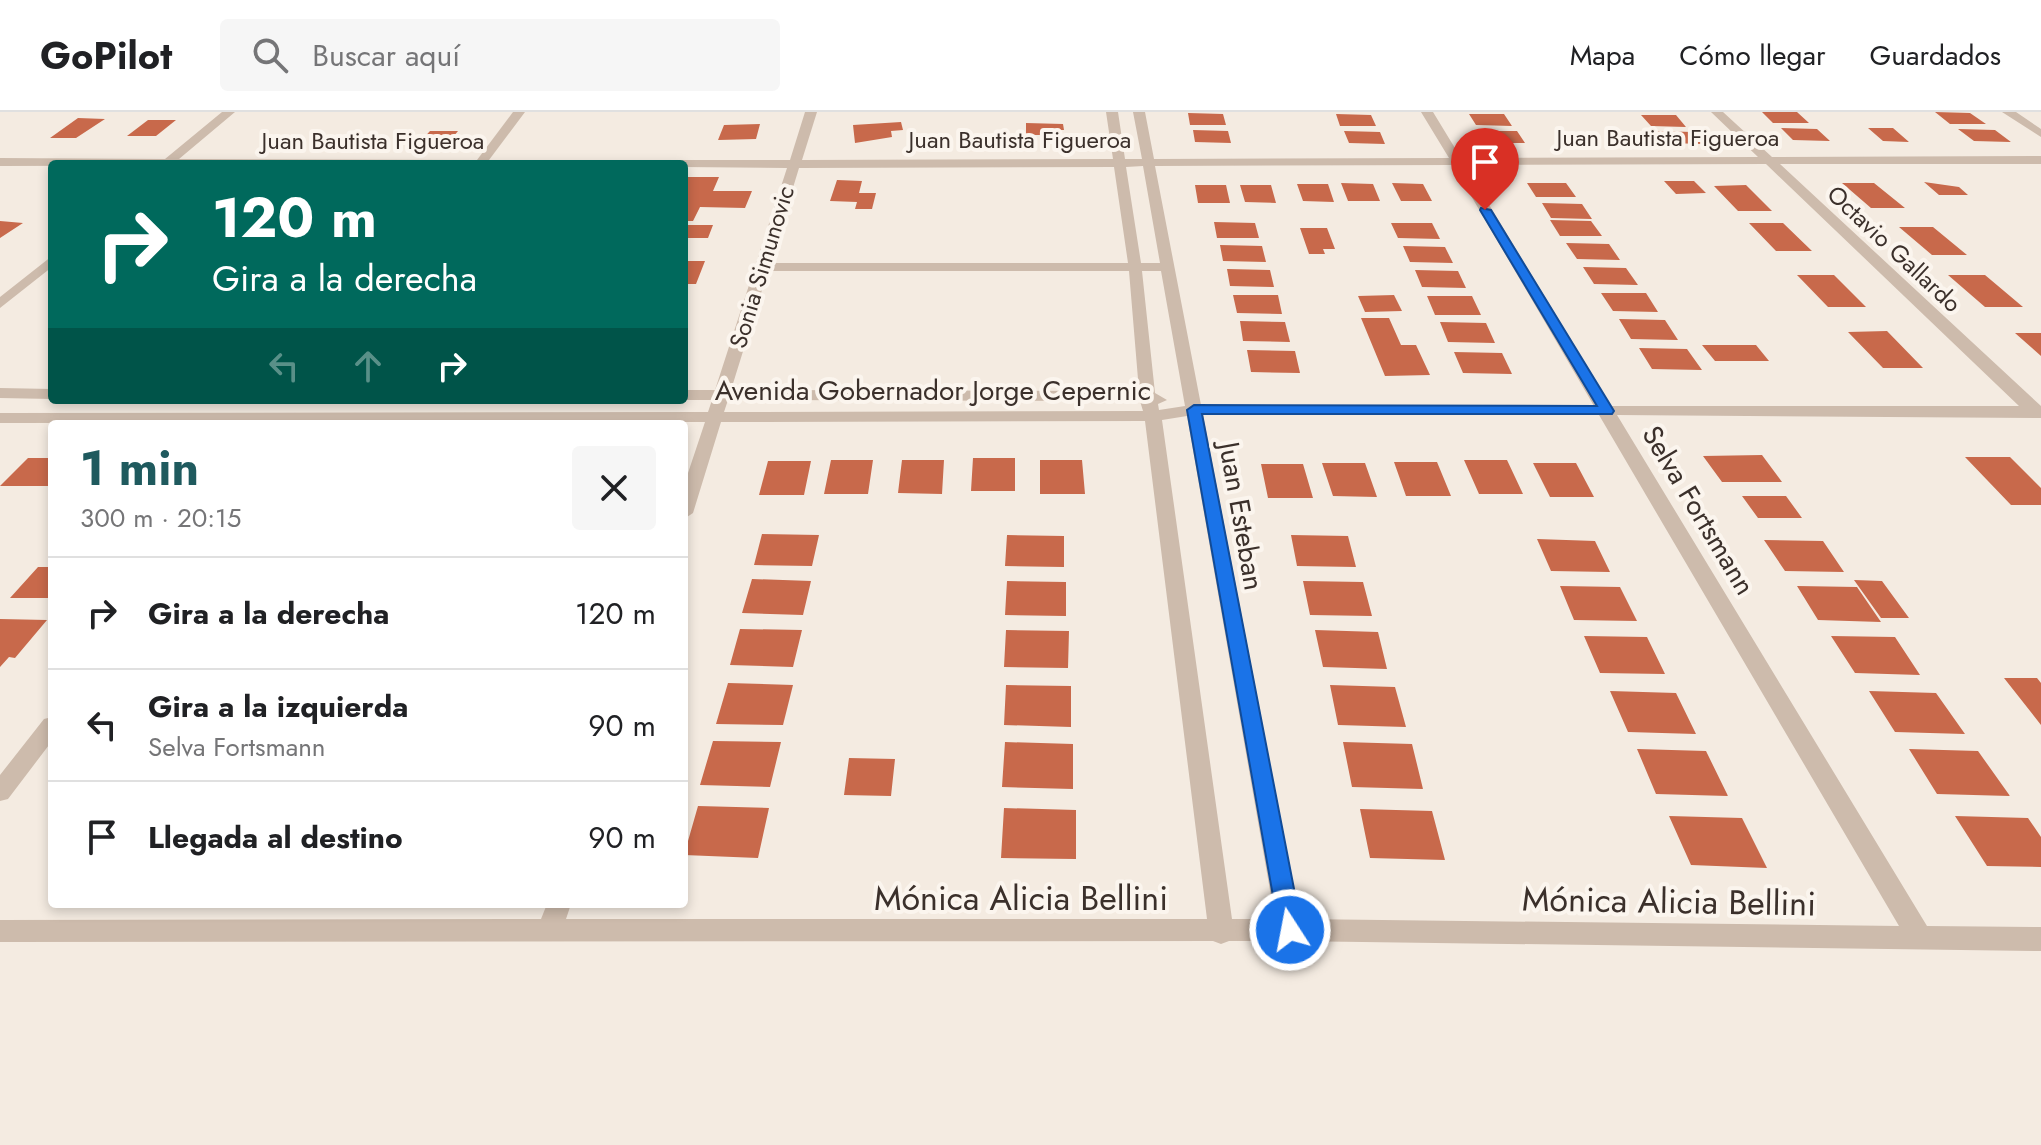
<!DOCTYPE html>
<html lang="es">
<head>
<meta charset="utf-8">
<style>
	body { margin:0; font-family:Jost,sans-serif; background:#f6f6f6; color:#202124; height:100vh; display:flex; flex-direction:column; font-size:30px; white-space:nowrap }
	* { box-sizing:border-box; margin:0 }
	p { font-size:26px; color:#757577 }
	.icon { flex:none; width:44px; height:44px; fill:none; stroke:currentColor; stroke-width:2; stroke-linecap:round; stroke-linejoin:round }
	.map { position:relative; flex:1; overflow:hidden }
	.sheet { position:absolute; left:48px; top:308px; width:640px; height:488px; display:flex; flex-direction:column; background:#fff; border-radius:8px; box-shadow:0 4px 12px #0003 }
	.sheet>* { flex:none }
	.hud { position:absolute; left:48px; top:48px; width:640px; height:244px; border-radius:8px; box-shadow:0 4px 12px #0003; background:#00695c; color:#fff; overflow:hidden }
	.pin { position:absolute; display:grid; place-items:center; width:68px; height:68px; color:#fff; margin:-82px -34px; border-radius:50% 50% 50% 0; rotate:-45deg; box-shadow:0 0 8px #0007 }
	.pin .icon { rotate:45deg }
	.me { position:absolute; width:88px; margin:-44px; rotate:349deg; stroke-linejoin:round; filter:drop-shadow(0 0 6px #0008) }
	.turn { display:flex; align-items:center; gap:28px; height:168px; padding:0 32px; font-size:36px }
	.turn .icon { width:104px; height:104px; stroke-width:2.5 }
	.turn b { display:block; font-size:56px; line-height:68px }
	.lanes { display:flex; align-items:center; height:76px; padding:0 32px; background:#0003; justify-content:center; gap:40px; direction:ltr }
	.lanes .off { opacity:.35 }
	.round { display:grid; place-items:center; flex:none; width:84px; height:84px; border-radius:8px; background:#f6f6f6 }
	.overview { display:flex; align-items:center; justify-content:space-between; height:136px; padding:0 32px }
	h1 { font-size:48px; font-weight:700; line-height:60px; color:#1f5a5e }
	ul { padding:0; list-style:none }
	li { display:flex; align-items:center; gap:24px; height:112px; padding:0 32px; border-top:2px solid #e0e0e0 }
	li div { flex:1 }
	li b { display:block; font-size:30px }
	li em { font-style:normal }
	header { display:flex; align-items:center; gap:48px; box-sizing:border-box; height:112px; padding:0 40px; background:#fff; border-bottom:2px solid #e0e0e0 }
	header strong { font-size:38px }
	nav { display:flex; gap:44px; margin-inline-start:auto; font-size:28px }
	.search { width:560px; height:72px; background:#f6f6f6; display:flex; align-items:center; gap:20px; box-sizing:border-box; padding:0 28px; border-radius:8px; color:#757577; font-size:30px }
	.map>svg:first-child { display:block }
	.building { fill:#c8694b }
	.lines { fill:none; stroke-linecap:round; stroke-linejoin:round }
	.minor { fill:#cdbbac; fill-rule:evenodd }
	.route { fill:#1a73e8; stroke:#114b97; stroke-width:2 }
	.labels { text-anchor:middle; stroke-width:8; stroke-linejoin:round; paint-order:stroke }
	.far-street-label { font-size:24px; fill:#3b302b; stroke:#fbf5ee }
	.street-label { font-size:28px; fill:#3b302b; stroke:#fbf5ee }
	.near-street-label { font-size:34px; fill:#3b302b; stroke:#fbf5ee }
</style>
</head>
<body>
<header>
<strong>GoPilot</strong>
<div class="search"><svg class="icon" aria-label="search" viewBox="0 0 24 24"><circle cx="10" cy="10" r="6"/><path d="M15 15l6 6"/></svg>Buscar aquí</div>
<nav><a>Mapa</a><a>Cómo llegar</a><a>Guardados</a></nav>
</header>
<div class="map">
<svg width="2041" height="1033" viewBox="0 0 2041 1033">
	<rect width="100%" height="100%" fill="#f4ebe1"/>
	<path class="building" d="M1762,0H1797L1809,11H1773Z
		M1935,0L1970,1L1986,12H1950Z
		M1188,1L1223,2L1226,13H1190Z
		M1336,2L1371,3L1376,14H1340Z
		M1469,2H1504L1512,14L1476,13Z
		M1641,3H1676L1686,15L1651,14Z
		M78,6L105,7L76,26H50Z
		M148,8H176L156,24H127Z
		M901,10L903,18L891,19L892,25L855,31L853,13Z
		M1026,11L1063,12L1064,18H1048V23H1026Z
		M760,12L756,27L718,28L724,13Z
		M1781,16L1817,17L1830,29L1793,28Z
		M1868,16H1893L1909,30L1883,29Z
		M1958,17L1995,18L2011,30L1974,29Z
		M1193,18L1228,19L1231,31L1195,30Z
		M430,19H458L449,30H420Z
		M1344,19L1380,20L1385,32L1349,31Z
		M1481,19H1517L1525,31H1488Z
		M1657,19L1693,20L1704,32L1667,31Z
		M684,65H719L713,79H752L745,96L700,95L693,109H684Z
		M837,68L862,69L859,81H876L872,97H855L857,90L830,89Z
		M1664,69H1694L1706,81L1676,82Z
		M1924,70L1959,75L1968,83H1939Z
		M1341,71L1373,72L1380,89H1348Z
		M1392,71L1423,72L1432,89H1401Z
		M1527,71H1566L1576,85H1536Z
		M1842,71H1874L1905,96H1871Z
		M1297,72H1328L1334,90L1303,89Z
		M1195,73H1226L1230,91H1198Z
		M1240,73H1271L1276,91L1245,90Z
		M1746,73L1772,99H1738L1714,74Z
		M1542,91L1582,92L1592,107L1551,106Z
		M1550,108L1591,109L1602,124H1560Z
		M0,109L23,111L0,126Z
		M1214,110L1255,111L1259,126H1217Z
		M1391,111H1432L1440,127L1398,126Z
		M1749,111H1783L1812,139H1776Z
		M684,113H713L708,126H684Z
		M1899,115H1933L1967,143H1932Z
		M1300,116H1327L1335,137H1323L1325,142H1309Z
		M1566,131L1609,132L1620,148L1577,147Z
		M1220,133L1262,134L1266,150L1223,149Z
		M1403,134L1445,135L1453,151L1410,150Z
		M684,149H705L696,172H684Z
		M1583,155L1626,156L1638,173L1594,172Z
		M1227,157L1270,158L1274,175L1230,174Z
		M1415,158L1458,159L1466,176L1422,175Z
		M1797,163H1834L1866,195H1828Z
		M1948,163H1985L2023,195H1985Z
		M1601,181H1646L1658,200L1613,199Z
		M1233,183H1278L1282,202L1237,201Z
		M1394,183L1402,199L1365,200L1358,184Z
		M1427,184H1472L1481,203H1435Z
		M1361,206H1389L1401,233H1416L1430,263L1385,264Z
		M1619,207L1665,208L1678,228L1631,227Z
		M1240,209L1285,210L1290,230L1243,229Z
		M1440,210L1486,211L1495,231L1448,230Z
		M1887,219L1923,256H1883L1848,220Z
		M2015,221H2041V244Z
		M1702,233H1756L1769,249H1715Z
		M1639,236L1687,237L1702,258L1652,257Z
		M1247,238L1295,239L1300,261L1251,260Z
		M1454,240L1502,241L1512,262L1463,261Z
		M1762,343L1782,370H1722L1703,344Z
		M1965,345H2010L2041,376V393H2011Z
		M28,346H52V374H0Z
		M973,346H1015V379H971Z
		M831,348H873L868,382H824Z
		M902,348H944L942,382L898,381Z
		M1040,348H1082L1085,382H1040Z
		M1464,348H1507L1523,382H1479Z
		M768,349H811L804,383H759Z
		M1394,350H1437L1451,384H1406Z
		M1322,351H1365L1377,385L1333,384Z
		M1533,351H1576L1594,385H1550Z
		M1261,352H1303L1313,386H1268Z
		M1742,384H1786L1802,406H1758Z
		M762,422L819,423L812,454L754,453Z
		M1007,423L1064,424V455L1005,454Z
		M1291,423L1348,424L1356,455L1297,454Z
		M1537,427L1595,429L1610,460L1551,459Z
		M1764,428L1823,429L1844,460L1785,459Z
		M38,455H52V486H10Z
		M752,467L811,469L803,503L742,501Z
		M1854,468L1882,469L1909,506H1881Z
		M1007,469L1066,470V504L1005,503Z
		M1303,469L1363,470L1372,504L1310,503Z
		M1560,474L1620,475L1637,509L1574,508Z
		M1797,474L1857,475L1881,510L1818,508Z
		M0,507L47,508L15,546L9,545L0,555Z
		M740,517L802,518L793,555L730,553Z
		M1006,518L1069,519L1068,556L1004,555Z
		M1315,518L1378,520L1387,557L1323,555Z
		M1584,524L1647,525L1665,562L1600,561Z
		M1831,524L1895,525L1920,563L1855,561Z
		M2004,566H2037L2041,571V613Z
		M728,571L793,573L783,613L716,612Z
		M1006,573L1071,574V615L1004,613Z
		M1330,573L1395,575L1406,615L1338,613Z
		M1610,579L1676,581L1696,622L1628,620Z
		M1869,579L1936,581L1965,622L1895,620Z
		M713,629L781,630L770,675L700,673Z
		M1005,630L1073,632V677L1002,675Z
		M1343,630L1412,632L1423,677L1352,675Z
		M1637,637L1706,639L1728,684L1656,682Z
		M1909,637L1978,639L2010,684L1937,682Z
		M849,646L895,647L891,684L844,683Z
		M698,694L769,696L758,746L684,743Z
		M1004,696L1076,698V747L1001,746Z
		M1360,697L1432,699L1445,748L1370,746Z
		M1669,704L1742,706L1767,756L1691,753Z
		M1955,704L2028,706L2041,725V755L1987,754Z"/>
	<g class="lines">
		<path class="minor" d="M222,0H235L179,47L477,48L513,0H525L489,48H790L805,0H817L802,48L1113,47L1106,0H1118L1125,47H1142L1133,0H1145L1154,47L1449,46L1421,0H1433L1461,46L1758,45L1711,0H1723L1772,45L2041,44V52H1780L2041,294V306L1617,303L1927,814L2041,815V839L1290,829H1229L1221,832L1213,829L0,830V808L541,807L547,792H571L566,807H1207L1145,309L721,310L693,401L684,407V373L705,310L0,311V301L708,300L712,288H684V278H715L787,56L684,55V52L0,54V46L165,47ZM1766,52L2019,294H1611L1465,53ZM1453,53L1594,294L1201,293L1155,54ZM1143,54L1160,151H1141L1126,55ZM1114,55L1128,151H770L799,56ZM768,159H1129L1139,279L731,278ZM1142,159H1161L1185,294L1159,298L1158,292L1167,288L1155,281ZM728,288L1140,289L1143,299L724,300ZM1203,303H1599L1899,814L1300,807ZM1187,304L1275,807H1232L1162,308Z
			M2002,0H2016L2041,17V25Z
			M52,144V155L0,196V185Z
			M0,276L52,277V287L0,286Z
			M52,605V629L8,687L0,689V663L44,607Z"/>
	</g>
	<path class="route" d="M1481,96L1491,98L1614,299L1612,302H1202L1302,818L1298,826L1290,829L1282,826L1279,818L1187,298L1194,293L1597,294L1480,98Z"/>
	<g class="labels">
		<g class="far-street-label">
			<text x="1668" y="34">Juan Bautista Figueroa</text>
			<text x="1020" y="36">Juan Bautista Figueroa</text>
			<text x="373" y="37">Juan Bautista Figueroa</text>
			<text transform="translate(1894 137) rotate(43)" y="8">Octavio Gallardo</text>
			<text transform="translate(762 155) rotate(-73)" y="8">Sonia Simunovic</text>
		</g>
		<g class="street-label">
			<text x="933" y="288">Avenida Gobernador Jorge Cepernic</text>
			<text transform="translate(1699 398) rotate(59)" y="10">Selva Fortsmann</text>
			<text transform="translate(1242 404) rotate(80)" y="10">Juan Esteban</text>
		</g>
		<g class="near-street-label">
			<text x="1021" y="798">Mónica Alicia Bellini</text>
			<text transform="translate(1669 789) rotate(1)" y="12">Mónica Alicia Bellini</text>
		</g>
	</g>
</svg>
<div class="pin" style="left:1485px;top:98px;background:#d93025"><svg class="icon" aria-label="arrive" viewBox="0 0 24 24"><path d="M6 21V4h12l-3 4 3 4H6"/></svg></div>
<svg class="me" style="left:1290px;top:818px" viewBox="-20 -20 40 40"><circle r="17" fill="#1a73e8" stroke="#fff" stroke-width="3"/><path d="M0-11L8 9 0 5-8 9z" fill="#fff"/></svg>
<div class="hud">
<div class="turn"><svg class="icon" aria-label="right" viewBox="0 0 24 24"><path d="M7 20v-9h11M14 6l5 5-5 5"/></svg><div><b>120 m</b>Gira a la derecha</div></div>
<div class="lanes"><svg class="icon off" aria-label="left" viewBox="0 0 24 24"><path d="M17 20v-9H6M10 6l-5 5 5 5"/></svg><svg class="icon off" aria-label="ahead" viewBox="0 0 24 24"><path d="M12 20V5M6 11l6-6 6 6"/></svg><svg class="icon" aria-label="right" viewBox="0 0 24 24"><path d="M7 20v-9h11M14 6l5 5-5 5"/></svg></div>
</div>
<section class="sheet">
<div class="overview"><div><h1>1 min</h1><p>300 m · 20:15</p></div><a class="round"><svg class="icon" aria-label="close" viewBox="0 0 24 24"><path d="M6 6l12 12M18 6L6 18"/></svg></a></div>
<ul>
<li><svg class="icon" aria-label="right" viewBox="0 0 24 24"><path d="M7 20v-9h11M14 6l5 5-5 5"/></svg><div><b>Gira a la derecha</b></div><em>120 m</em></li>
<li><svg class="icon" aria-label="left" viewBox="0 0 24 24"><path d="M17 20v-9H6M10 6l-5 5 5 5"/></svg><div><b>Gira a la izquierda</b><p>Selva Fortsmann</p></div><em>90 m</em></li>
<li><svg class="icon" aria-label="arrive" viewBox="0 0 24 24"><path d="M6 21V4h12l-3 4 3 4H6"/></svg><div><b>Llegada al destino</b></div><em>90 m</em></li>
</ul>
</section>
</div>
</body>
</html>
